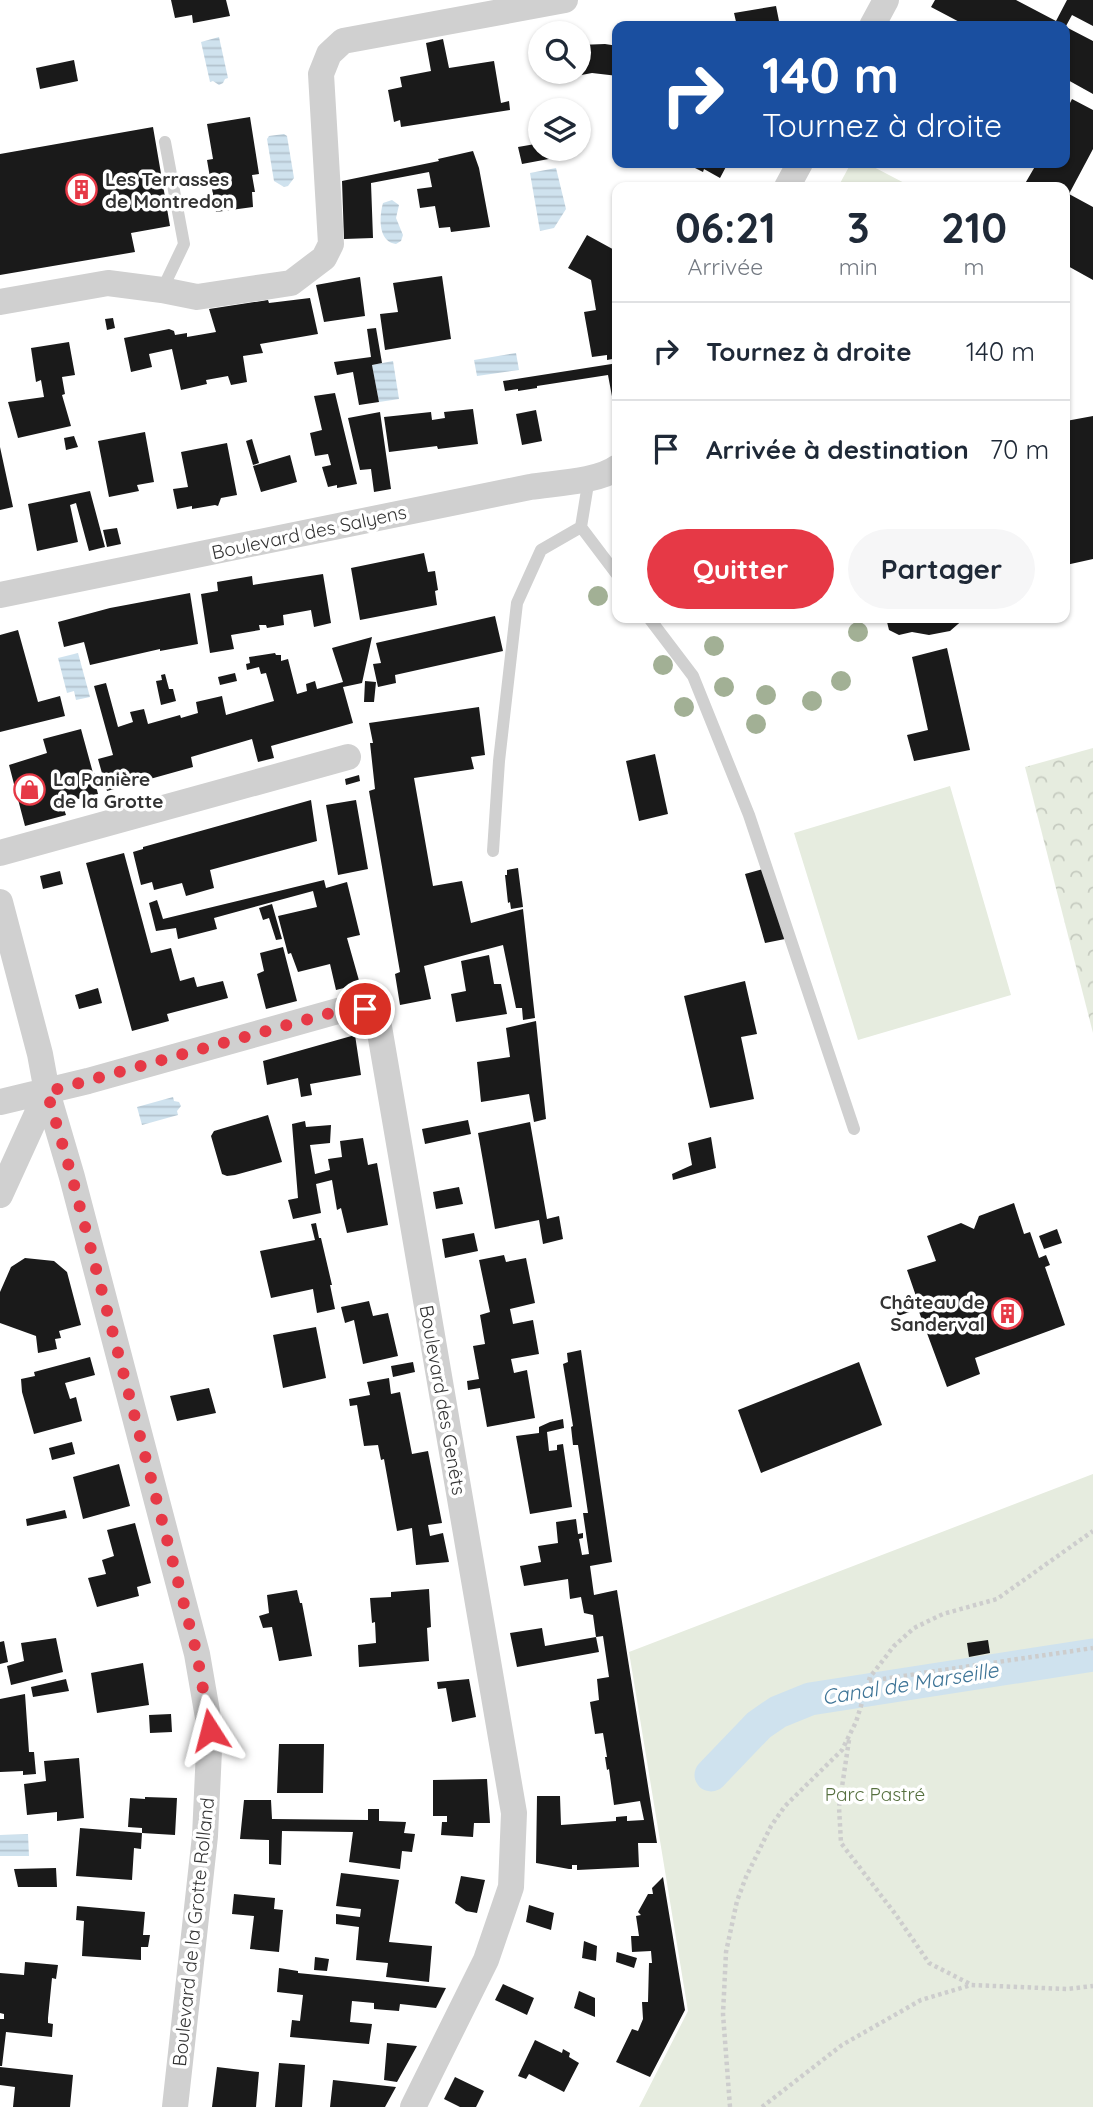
<!DOCTYPE html>
<html lang="fr">
<head>
<meta charset="utf-8">
<style>
	body { margin:0; font-family:Quicksand,sans-serif; background:#f6f6f7; color:#1f2937; height:100vh; display:flex; flex-direction:column; font-size:26px; white-space:nowrap }
	* { box-sizing:border-box; margin:0 }
	p { font-size:23px; color:#747a83 }
	.icon { flex:none; width:38px; height:38px; fill:none; stroke:currentColor; stroke-width:2; stroke-linecap:round; stroke-linejoin:round }
	.map { position:relative; flex:1; overflow:hidden }
	.drawer { position:absolute; left:612px; top:182px; width:458px; height:441px; display:flex; flex-direction:column; background:#fff; border-radius:14px; box-shadow:0 2px 5px #0004 }
	.drawer>* { flex:none }
	.top-card { position:absolute; left:612px; top:21px; width:458px; height:147px; border-radius:14px; box-shadow:0 2px 5px #0004; background:#1a4fa0; color:#fff; overflow:hidden }
	.tools { position:absolute; left:528px; top:21px; display:grid; gap:14px }
	.tools a { display:grid; place-items:center; width:63px; height:63px; border-radius:50%; background:#fff; box-shadow:0 2px 5px #0004; font-size:35px }
	.pin { position:absolute; display:grid; place-items:center; width:60px; height:60px; color:#fff; margin:-30px; border:4px solid #fff; border-radius:50%; box-shadow:0 2px 7px #0007 }
	.me { position:absolute; width:77px; margin:-38px; rotate:351deg; stroke-linejoin:round; filter:drop-shadow(0 0 5px #0008) }
	.turn { display:flex; align-items:center; gap:24px; height:147px; padding:0 35px; font-size:32px }
	.turn .icon { width:91px; height:91px; stroke-width:2.5 }
	.turn b { display:block; font-size:49px; line-height:60px }
	.eta { display:flex; justify-content:space-evenly; align-items:center; height:119px; text-align:center }
	.eta b { font-size:42px; font-weight:700; line-height:49px }
	.action { display:flex; gap:14px; margin-top:auto; padding:14px 35px }
	.action a { flex:1; height:80px; border-radius:42px; background:#e63946; color:#fff; font-size:28px; font-weight:700; line-height:80px; text-align:center }
	.action a+a { background:#f6f6f7; color:#1f2937 }
	ul { padding:0; list-style:none }
	li { display:flex; align-items:center; gap:21px; height:98px; padding:0 35px; border-top:2px solid #e0e1e3 }
	li div { flex:1 }
	li b { display:block; font-size:26px }
	li em { font-style:normal }
	.map>svg:first-child { display:block }
	.forest { fill:url(#forest-crowns) }
	.green { fill:#e6ecdf }
	.water { fill:url(#water-rules) }
	.lines { fill:none; stroke-linecap:round; stroke-linejoin:round }
	.canal { stroke:#cfe2ee; stroke-width:33 }
	.building { fill:#1a1a1a }
	.path { stroke:#cdcdcd; stroke-width:4.5; stroke-dasharray:3.5 3.5; stroke-linecap:butt }
	.service { stroke:#d0d0d0; stroke-width:12 }
	.minor { stroke:#d0d0d0; stroke-width:26 }
	.tree { fill:#a2b095 }
	.route { stroke:#e63946; stroke-width:12; stroke-dasharray:0 21.6 }
	.labels { text-anchor:middle; stroke-width:7; stroke-linejoin:round; paint-order:stroke }
	.poi-label { font-size:19px; font-weight:bold; fill:#333; stroke:#fff; text-anchor:start }
	.street-label { font-size:19px; fill:#333; stroke:#fff }
	.park-label { font-size:19px; fill:#56703f; stroke:#fff }
	.water-label { font-size:21px; font-style:italic; fill:#3f7597; stroke:#fff }
</style>
</head>
<body>
<div class="map">
<svg width="1093" height="2107" viewBox="0 0 1093 2107">
	<defs>
		<pattern id="forest-crowns" width="20" height="18" patternUnits="userSpaceOnUse" patternTransform="scale(1.75)"><rect width="20" height="18" fill="#e6ecdf"/><path d="M2 6a3 3 0 1 1 6 0M12 15a3 3 0 1 1 6 0" fill="none" stroke="#c6cbc0"/></pattern>
		<pattern id="water-rules" width="6" height="5" patternUnits="userSpaceOnUse" patternTransform="scale(1.75)"><rect width="6" height="5" fill="#cfe2ee"/><path d="M0 2.5h6" fill="none" stroke="#b2c2cd"/></pattern>
	</defs>
	<rect width="100%" height="100%" fill="#fff"/>
	<path class="forest" d="M1093,748V1033L1025,767Z"/>
	<path class="green" d="M851,163H866L912,187H838Z
		M950,786L1011,995L858,1040L794,833Z
		M1093,1474V2107H639L688,2011L629,1652Z"/>
	<path class="water" d="M219,37L228,78L225,79L223,83L219,85L213,81L210,82L201,42Z
		M284,134L287,136L294,178L288,186L284,187L274,181L267,139L269,136Z
		M556,168L566,209L554,228L540,231L530,173Z
		M392,200L399,205L396,218L403,235L401,241L396,244C378,242 379,217 383,203Z
		M516,353L519,370L477,376L474,360Z
		M393,361L399,399L379,402L372,365Z
		M78,653L90,697L76,700L74,691L67,693L58,658Z
		M173,1097L174,1101L179,1102L181,1106L177,1111L178,1115L142,1125L137,1107Z
		M28,1834L29,1856H0V1835Z"/>
	<g class="lines">
		<path class="canal" d="M711,1775L759,1725L778,1712L810,1699L1093,1655"/>
	</g>
	<path class="building" d="M171,0H226L230,16L193,23L192,15L175,18Z
		M935,0H1016L1056,21L1067,0H1093V26L1072,15L1066,26H967L931,7Z
		M776,6L780,26H737L734,13Z
		M1066,27L1093,41V94L1066,79Z
		M443,39L449,68L494,61L501,103L509,101L510,110L401,127L400,120L394,122L388,90L402,87L400,77L431,71L426,43Z
		M605,44L618,46V76L592,73L571,77L570,72H579V45Z
		M74,60L78,81L40,89L36,68Z
		M1072,99L1093,110V149L1069,194L1093,207V280L1066,265V187H1023L1037,163H1066V111Z
		M250,117L259,174L252,175L255,192H252L253,207L216,212L207,160L213,159L207,124Z
		M153,127L170,226L131,233L135,252L0,275V154Z
		M541,143V149H569L570,155L522,164L518,147Z
		M473,151L479,168L490,227L451,232L450,227L439,228L435,206L420,208L417,189L432,187L429,172L371,183L373,238L344,239L342,181L439,161L438,159Z
		M685,163H728L720,178L704,169L703,172Z
		M587,235L618,252V358L607,360V355L592,357L584,312L596,310L591,280L568,268Z
		M442,276L451,339L385,350L380,314L398,312L393,283Z
		M360,277L365,316L324,322L316,285Z
		M310,298L318,334L260,344L263,353L243,356L247,382L231,385L228,376L206,380L207,384L181,390L172,349L149,354L152,367L131,372L124,338L169,329L174,331L175,335L187,333V337L216,332L209,309L268,300L269,303Z
		M113,318L115,328L107,330L105,319Z
		M376,328L382,363L372,365L379,402L359,405L353,372L337,375L334,362L371,357L367,329Z
		M69,342L75,375L62,377L65,394L62,395L71,426L18,438L8,402L44,397L41,380L36,382L31,348Z
		M618,363V407H614L608,375L537,386V388L518,391V389L505,391L503,381Z
		M335,393L357,484L337,488V485L328,487L322,467L331,465L328,454L315,456L310,433L322,430L314,396Z
		M473,409L478,444L438,449L437,446L389,452L384,417L431,412L432,420L445,418L444,412Z
		M536,410L542,441L522,445L516,414Z
		M380,412L391,489L374,492L371,469L360,470L348,418Z
		M1093,416V559L1066,565V421Z
		M145,432L154,482L137,485L139,491L109,497L98,441Z
		M74,436L78,447L66,450L64,438Z
		M252,439L259,463L253,465L246,441Z
		M227,443L237,495L221,498L218,506L215,505L192,509V506L177,509L173,489L188,487L181,452Z
		M0,447L13,507L0,510Z
		M290,455L297,482L261,492L253,466Z
		M90,491L105,547L89,551L76,503L70,505L78,542L37,551L28,504Z
		M117,528L121,544L107,547L103,530Z
		M424,553L428,572L435,571L438,590L435,591L437,605L360,620L351,568Z
		M323,574L331,623L314,627L311,610L283,615L284,625L267,628L266,625H259L260,630L231,635L234,649L210,653L201,594L218,591L217,582L252,576L253,585Z
		M190,593L198,644L160,651V649L90,665L84,642L64,647L58,622L110,608Z
		M495,616L503,651L395,675L396,683L378,687L373,664L381,663L376,643Z
		M886,618H965L950,631L929,635L912,632L899,635L889,630Z
		M18,630L38,702L60,696L65,716L0,732V635Z
		M372,637L362,683L343,687L353,723L271,746L274,758L258,762L252,739L191,757L193,767L107,791L98,759L113,755L94,686L106,683L118,727L133,722L130,712L144,709L148,724L180,715L181,718L198,713L196,702L222,696L226,715L274,701L266,673L261,674L259,667L247,670L246,664L250,663L249,657L275,653L276,655H281V661L288,659L297,694L307,691L306,684L315,681L317,689L343,682L332,648Z
		M947,648L970,750L914,761L907,735L928,730L912,657Z
		M235,673L237,681L220,685L218,677Z
		M165,674L169,689H173L176,701L161,705L156,681L162,680L161,675Z
		M365,681L376,682L374,702H364Z
		M479,707L485,755L471,757L474,769L414,778L433,886L462,881L471,923L523,909L535,1018L523,1020L522,1008H516L503,945L424,966L431,999L400,1005L395,974L400,972L369,791L375,789L370,743H373L369,723Z
		M81,729L93,773H97L100,785L96,786L98,794L62,803L66,815L25,826L9,765L47,753L43,739Z
		M655,754L668,814L639,821L626,761Z
		M359,775L360,781L346,785L345,779Z
		M311,800L317,841L210,870L214,888L186,896L182,883L154,890L152,882L141,885L133,852L143,849V847Z
		M356,800L368,869L338,875L326,805Z
		M124,853L151,953L171,948L180,981L194,977L197,987L223,981L228,998L167,1014L169,1021L132,1031L86,863Z
		M518,868L523,907L511,909L510,902L508,903L505,875H507V870Z
		M763,869L785,939L765,943L745,874Z
		M60,871L63,884L43,889L40,876Z
		M324,880L326,888L347,882L360,935L347,938L360,984L336,990L330,964L298,972L291,953L288,954L278,916L317,907L313,891L214,918L217,929L178,939L176,928L156,931L149,903L157,900L163,919Z
		M272,904L282,939L276,940L269,918L263,920L259,908Z
		M283,947L297,1001L266,1009L257,974L264,971L260,953Z
		M489,955L494,984H501L507,1014L456,1022L451,994L466,991L461,961Z
		M745,981L757,1034L741,1037L754,1099L710,1108L684,996Z
		M98,988L102,1003L79,1009L75,995Z
		M536,1021L546,1119L534,1122L529,1094L481,1102L477,1062L510,1057L506,1028Z
		M355,1035L361,1075L310,1084L312,1095L301,1097L298,1078L267,1085L263,1061Z
		M268,1115L282,1162L235,1175L227,1176L222,1174L211,1136L214,1131Z
		M468,1120L471,1134L425,1144L422,1129Z
		M305,1121L306,1127L331,1125L330,1143L310,1145L315,1174L330,1170L328,1159L342,1157L340,1141L363,1138L368,1165L377,1163L388,1225L347,1233L341,1208L337,1210L332,1180L316,1184L321,1213L293,1219L288,1200L298,1198L292,1124Z
		M530,1122L547,1219L559,1216L563,1239L543,1244L539,1220L495,1229L478,1133Z
		M711,1137L716,1168L673,1180L672,1174L692,1165L688,1143Z
		M459,1187L463,1204L436,1209L433,1192Z
		M1014,1203L1024,1234L1030,1232L1039,1258L1046,1255L1050,1265L1045,1267L1065,1325L975,1358L980,1374L947,1387L918,1309L898,1316L895,1306L917,1299L907,1270L936,1261L927,1236L961,1223L974,1229L979,1216Z
		M316,1223L319,1238H321L332,1285H330L335,1309L317,1313L313,1289L271,1298L260,1251L315,1240L311,1224Z
		M1057,1229L1062,1243L1044,1249L1039,1236Z
		M474,1233L478,1251L445,1258L442,1239Z
		M504,1255L506,1262L526,1258L535,1303L510,1309L513,1324L533,1320L539,1354L511,1359L514,1373L527,1370L535,1418L487,1427L480,1388L468,1390L467,1381L479,1379L473,1346L485,1344L480,1315L490,1312L479,1260Z
		M25,1258L54,1261L67,1272L81,1325L59,1331L61,1338L55,1339L57,1349L38,1353L36,1336L0,1323V1292L11,1267Z
		M369,1301L373,1316L388,1313L398,1356L363,1364L354,1320L345,1323L341,1307Z
		M316,1327L326,1378L283,1388L273,1335Z
		M581,1350L612,1562L590,1566L594,1595L617,1590L657,1843H638L639,1867L577,1870V1865H572V1869H569L536,1863L537,1796H560L561,1825L616,1821V1817L627,1816V1821L644,1820L640,1801L614,1805L609,1769L607,1770L605,1757H607L603,1733L595,1734L590,1702L599,1700L597,1679L609,1677L603,1636L596,1637L593,1615L584,1613L581,1597L570,1599L568,1579L524,1586L520,1566L541,1562L538,1546L558,1543L556,1522L576,1519L578,1534L583,1533V1538L579,1539L582,1555L589,1554L583,1513H588L578,1445H573L571,1427L573,1426L563,1364L568,1362L567,1353Z
		M90,1357L95,1375L65,1383L70,1399L76,1397L82,1421L34,1434L22,1392L21,1379L35,1376L34,1372Z
		M413,1362L415,1372L393,1377L391,1366Z
		M859,1362L882,1425L761,1473L738,1410Z
		M389,1378L391,1394L400,1392L412,1454L428,1451L442,1523L428,1525L430,1536L443,1533L449,1562L416,1565L412,1528L397,1531L384,1459L381,1460L378,1445L364,1446L357,1405L350,1406L349,1399L370,1395L367,1382Z
		M209,1388L216,1413L177,1421L170,1396Z
		M563,1419L564,1428L547,1432L549,1451L557,1450V1445L563,1444L572,1507L530,1514L516,1436L539,1433V1427L550,1422Z
		M72,1442L75,1454L52,1460L49,1448Z
		M119,1464L130,1506L83,1519L73,1477Z
		M65,1510L67,1518L27,1526L26,1519Z
		M135,1523L151,1583L137,1587L139,1596L97,1607L88,1578L106,1574L102,1560L114,1556L107,1530Z
		M429,1589L431,1627L427,1628L429,1661L359,1667L358,1645L376,1643L375,1622L372,1623L370,1598L391,1597V1592Z
		M297,1590L300,1603H302L312,1656L279,1661L272,1627L263,1628L259,1616L269,1613L267,1595Z
		M542,1628L545,1646L596,1637L599,1652L517,1667L510,1633Z
		M56,1638L63,1672L11,1685L7,1666L24,1661L21,1643Z
		M988,1640L990,1653L969,1657L967,1643Z
		M4,1641L8,1662L0,1664V1642Z
		M143,1663L149,1705L97,1713L91,1673Z
		M66,1679L69,1691L33,1697L31,1687Z
		M469,1679L476,1717L452,1722L446,1688L438,1689L437,1682Z
		M25,1694L29,1752H34L36,1774L23,1775V1771L0,1772V1699Z
		M171,1714L172,1732L150,1733L149,1715Z
		M279,1744H324L323,1793H277Z
		M79,1758L84,1818L57,1821V1812L27,1815L24,1784L46,1781L44,1761Z
		M487,1779L490,1823H474L473,1837L441,1835L442,1822H447V1816H433V1780Z
		M145,1797L177,1798L175,1835L142,1833V1828L128,1827L130,1798L145,1799Z
		M244,1800H271L272,1819L368,1820V1809H379V1821L406,1822L404,1833L415,1834L412,1852L402,1851L400,1869L349,1862L353,1832L282,1831L281,1865L269,1864V1840L240,1839Z
		M80,1828L142,1833L141,1849L134,1848L132,1880L76,1876Z
		M56,1868L57,1887H18L14,1869Z
		M341,1873L399,1880L389,1942L432,1946L429,1982L386,1977L388,1963L356,1960L359,1927L336,1924V1914L360,1917L361,1909L336,1906Z
		M461,1876L485,1880L477,1913L466,1911L455,1903Z
		M663,1877L685,2010L650,2077L616,2062L632,2029L638,2031L643,2019L642,2002H648L649,1963H652L651,1951L632,1952L631,1936H639L636,1916L641,1915L638,1912L648,1894H653L652,1888Z
		M234,1894L275,1898L274,1909L283,1910L279,1952L250,1949L254,1916L232,1914Z
		M529,1905L554,1913L551,1930L526,1922Z
		M77,1906L145,1912L143,1935H150L148,1947H141V1960L82,1956L84,1921L76,1920Z
		M584,1941L597,1946L596,1961L582,1958Z
		M617,1952L637,1958L634,1968L616,1962Z
		M315,1957L329,1959L327,1971L314,1970Z
		M25,1962L58,1965L56,1979L52,1978L48,2018V2023L53,2024L52,2037L6,2032L2,2066H0V2019H4V2014L0,2013V1973L24,1975Z
		M279,1968L298,1971V1973L446,1988L436,2008L400,2004L399,2011L374,2009V2003L352,2001L350,2022L372,2024L369,2044L290,2037L292,2020L300,2021L303,1995L277,1992Z
		M503,1984L534,1998L527,2015L495,2000Z
		M579,1991L595,1998V2017L574,2008Z
		M535,2040L562,2053L563,2049L570,2053L569,2057L579,2063L564,2092L529,2074L526,2079L518,2076Z
		M387,2043L417,2046L397,2082L384,2080Z
		M279,2063L305,2065L302,2107H275Z
		M0,2067L73,2075L70,2107H13L15,2087L0,2085Z
		M217,2067L259,2072L256,2107H212Z
		M455,2077L484,2091L476,2107H460L444,2099Z
		M333,2080L396,2087L385,2107H330Z"/>
	<g class="lines">
		<path class="path" d="M869,1681L1093,1648
			M849,1740L839,1807L841,1843L896,1915L929,1963L970,1984
			M730,2107L723,2014L726,1952L737,1901L746,1877L771,1826L785,1806L842,1750L856,1722L870,1677L894,1646L914,1628L943,1614L997,1599L1093,1531
			M762,2107L842,2045L921,2000L971,1985L1067,1989L1093,1986"/>
		<path class="service" d="M162,290L184,244L165,142
			M589,478L581,527L618,576
			M649,618L693,676L749,815L854,1129
			M493,851L499,761L517,603L541,550L581,527"/>
		<path class="minor" d="M872,26L886,0
			M787,187L800,163
			M0,302L108,283L162,290L197,297L291,283L324,258L331,244L321,74L329,54L343,41L565,0
			M0,595L530,487C555,483 598,482 618,467
			M0,853L348,757
			M0,902L40,1054L47,1092L72,1177L197,1654L210,1729L205,1836L175,2107
			M0,1102L88,1081L345,1009H365L377,1015L514,1813L511,1887L486,1960L413,2107
			M0,1195L47,1092"/>
	</g>
	<g class="tree">
		<circle cx="598" cy="596" r="10"/>
		<circle cx="858" cy="632" r="10"/>
		<circle cx="714" cy="646" r="10"/>
		<circle cx="663" cy="665" r="10"/>
		<circle cx="841" cy="681" r="10"/>
		<circle cx="724" cy="687" r="10"/>
		<circle cx="766" cy="695" r="10"/>
		<circle cx="812" cy="701" r="10"/>
		<circle cx="684" cy="707" r="10"/>
		<circle cx="756" cy="724" r="10"/>
	</g>
	<g class="lines">
		<path class="route" d="M210,1730L197,1654L72,1177L47,1092L345,1009H365"/>
	</g>
	<defs>
		<symbol id="building-ring" viewBox="-11 -11 22 22"><circle r="9.5" fill="#fff" stroke="#e63946" stroke-width="1.5"/><path d="M-4-6H4V6H1V3H-1V6H-4ZM-2.5-4.3h1.7v1.8h-1.7ZM.8-4.3h1.7v1.8H.8ZM-2.5-1h1.7V.8h-1.7ZM.8-1h1.7V.8H.8Z" fill="#e63946"/></symbol>
		<symbol id="shop-ring" viewBox="-11 -11 22 22"><circle r="9.5" fill="#fff" stroke="#e63946" stroke-width="1.5"/><path d="M-5-2.5h2.3a2.7 3.5 0 0 1 5.4 0H5L5.5 6h-11ZM-1.5-2.5h3a1.5 2.3 0 0 0-3 0Z" fill="#e63946"/></symbol>
	</defs>
	<g fill-rule="evenodd">
		<use href="#building-ring" x="64" y="172" width="35" height="35"/>
		<use href="#shop-ring" x="12" y="772" width="35" height="35"/>
		<use href="#building-ring" x="990" y="1296" width="35" height="35"/>
	</g>
	<g class="labels">
		<g class="poi-label">
			<text x="105" y="186">Les Terrasses<tspan x="105" dy="22">de Montredon</tspan></text>
			<text x="53" y="786">La Panière<tspan x="53" dy="22">de la Grotte</tspan></text>
			<text x="985" y="1309" text-anchor="end">Château de<tspan x="985" dy="22">Sanderval</tspan></text>
		</g>
		<g class="street-label">
			<text transform="translate(309 532) rotate(-12)" y="7">Boulevard des Salyens</text>
			<text transform="translate(443 1400) rotate(80)" y="7">Boulevard des Genêts</text>
			<text transform="translate(193 1932) rotate(-84)" y="7">Boulevard de la Grotte Rolland</text>
		</g>
		<g class="park-label">
			<text x="875" y="1801">Parc Pastré</text>
		</g>
		<g class="water-label">
			<text transform="translate(910 1684) rotate(-9)" y="7">Canal de Marseille</text>
		</g>
	</g>
</svg>
<div class="tools">
<a><svg class="icon" aria-label="search" viewBox="0 0 24 24"><circle cx="10" cy="10" r="6"/><path d="M15 15l6 6"/></svg></a>
<a><svg class="icon" aria-label="layers" viewBox="0 0 24 24"><path d="M12 4l9 5-9 5-9-5zM3 14l9 5 9-5"/></svg></a>
</div>
<div class="pin" style="left:365px;top:1009px;background:#d93025"><svg class="icon" aria-label="arrive" viewBox="0 0 24 24"><path d="M6 21V4h12l-3 4 3 4H6"/></svg></div>
<svg class="me" style="left:210px;top:1730px" viewBox="-20 -20 40 40"><path d="M0-17L14 15 0 8-14 15z" fill="#e63946" stroke="#fff" stroke-width="4"/></svg>
<div class="top-card">
<div class="turn"><svg class="icon" aria-label="right" viewBox="0 0 24 24"><path d="M7 20v-9h11M14 6l5 5-5 5"/></svg><div><b>140 m</b>Tournez à droite</div></div>
</div>
<section class="drawer">
<div class="eta">
<div><b>06:21</b><p>Arrivée</p></div>
<div><b>3</b><p>min</p></div>
<div><b>210</b><p>m</p></div>
</div>
<ul>
<li><svg class="icon" aria-label="right" viewBox="0 0 24 24"><path d="M7 20v-9h11M14 6l5 5-5 5"/></svg><div><b>Tournez à droite</b></div><em>140 m</em></li>
<li><svg class="icon" aria-label="arrive" viewBox="0 0 24 24"><path d="M6 21V4h12l-3 4 3 4H6"/></svg><div><b>Arrivée à destination</b></div><em>70 m</em></li>
</ul>
<div class="action"><a>Quitter</a><a>Partager</a></div>
</section>
</div>
</body>
</html>
